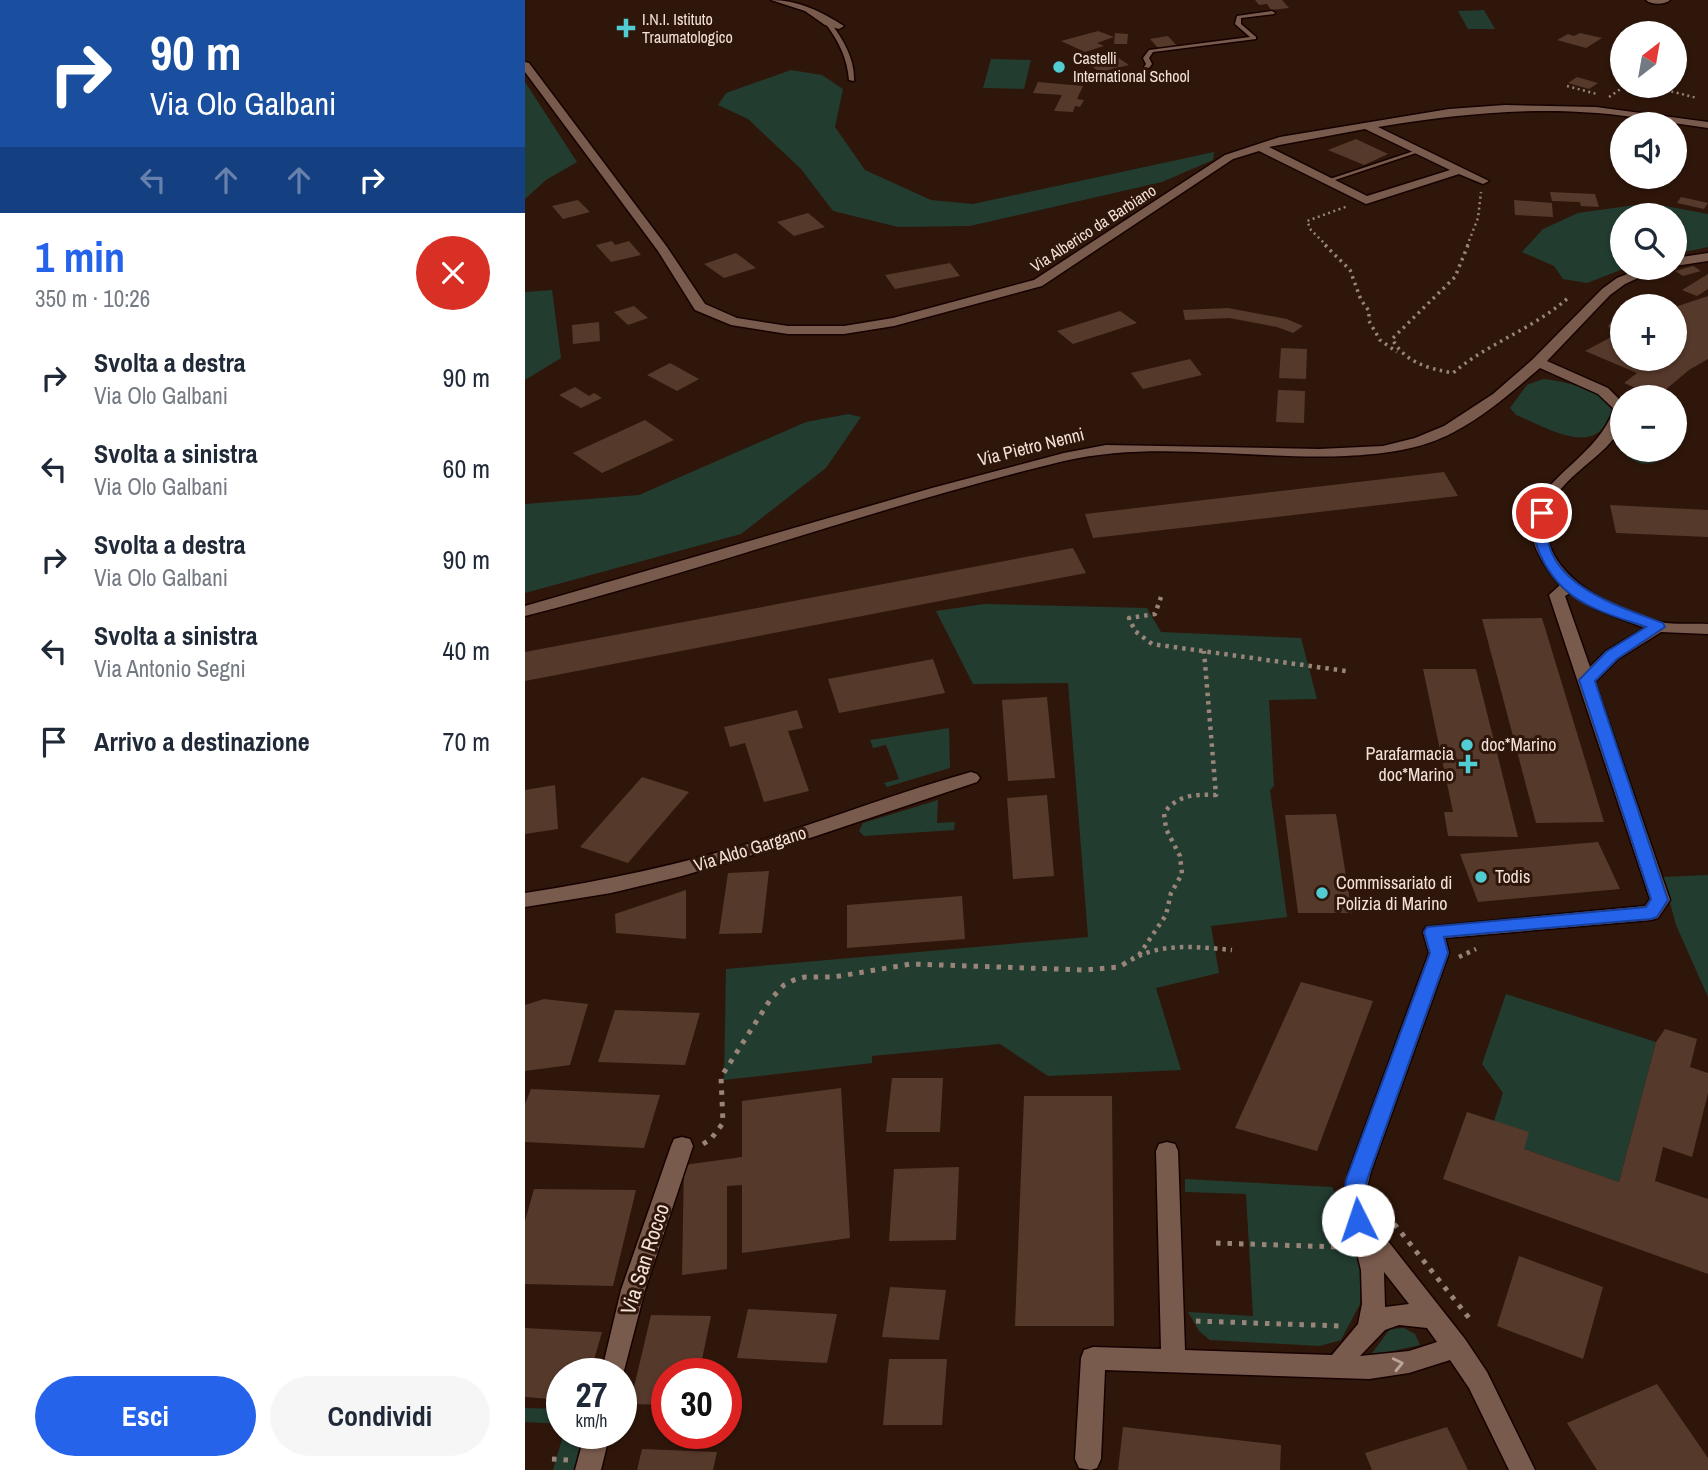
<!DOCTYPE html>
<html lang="it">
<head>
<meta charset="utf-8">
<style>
	body { margin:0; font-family:"Archivo Narrow",sans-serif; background:#f6f6f7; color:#1f2937; height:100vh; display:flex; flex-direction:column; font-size:26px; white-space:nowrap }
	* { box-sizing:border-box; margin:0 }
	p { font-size:23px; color:#747a83 }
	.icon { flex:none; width:38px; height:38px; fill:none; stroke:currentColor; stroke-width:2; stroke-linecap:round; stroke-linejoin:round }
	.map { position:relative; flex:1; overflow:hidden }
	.details { display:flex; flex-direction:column; background:#fff; width:525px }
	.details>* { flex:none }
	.hud { background:#1a4fa0; color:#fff; overflow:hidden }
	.needle { width:46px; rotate:31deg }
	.buttons { position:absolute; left:1085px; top:21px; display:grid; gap:14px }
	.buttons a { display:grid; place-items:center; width:77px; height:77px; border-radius:50%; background:#fff; box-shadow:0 2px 5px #0004; font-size:35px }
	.speed { position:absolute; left:21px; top:1358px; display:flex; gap:14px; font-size:35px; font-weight:700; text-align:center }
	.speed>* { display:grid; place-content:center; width:91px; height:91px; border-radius:50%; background:#fff; box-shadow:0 2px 5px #0004; line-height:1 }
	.speed small { font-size:18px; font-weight:400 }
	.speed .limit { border:10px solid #d22; background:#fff; color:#111 }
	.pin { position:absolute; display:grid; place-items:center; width:60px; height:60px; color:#fff; margin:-30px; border:4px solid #fff; border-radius:50%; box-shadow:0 2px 7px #0007 }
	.me { position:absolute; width:77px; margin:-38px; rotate:356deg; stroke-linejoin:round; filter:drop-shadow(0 0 5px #0008) }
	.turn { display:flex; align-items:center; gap:24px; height:147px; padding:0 35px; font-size:32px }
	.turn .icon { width:91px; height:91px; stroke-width:2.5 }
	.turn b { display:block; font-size:49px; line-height:60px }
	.lanes { display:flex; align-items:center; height:66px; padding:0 35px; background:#0003; justify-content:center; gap:35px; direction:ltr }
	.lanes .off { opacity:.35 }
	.round { display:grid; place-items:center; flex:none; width:74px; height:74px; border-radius:37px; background:#f6f6f7 }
	.summary { display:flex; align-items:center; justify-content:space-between; height:119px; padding:0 35px }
	h1 { font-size:42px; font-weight:700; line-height:52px; color:#2563eb }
	.button { display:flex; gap:14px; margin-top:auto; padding:14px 35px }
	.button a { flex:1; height:80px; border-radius:42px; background:#2563eb; color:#fff; font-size:28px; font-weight:700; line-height:80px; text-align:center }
	.button a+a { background:#f6f6f7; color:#1f2937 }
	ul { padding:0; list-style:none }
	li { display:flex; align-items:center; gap:21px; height:91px; padding:0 35px }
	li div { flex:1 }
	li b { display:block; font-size:26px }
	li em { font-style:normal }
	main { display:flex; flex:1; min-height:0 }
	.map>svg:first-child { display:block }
	.green { fill:#223c30 }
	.building { fill:#55392b }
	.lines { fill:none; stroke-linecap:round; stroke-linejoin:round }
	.service-casing { stroke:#160200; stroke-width:3 }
	.minor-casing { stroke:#160200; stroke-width:3 }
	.path-far3 { stroke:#99847a; stroke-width:2.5; stroke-dasharray:2 3.5; stroke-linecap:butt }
	.path-far2 { stroke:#99847a; stroke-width:3.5; stroke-dasharray:2.5 4.5; stroke-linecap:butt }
	.path-far1 { stroke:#99847a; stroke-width:4.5; stroke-dasharray:3.5 5; stroke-linecap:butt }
	.path { stroke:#99847a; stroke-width:5; stroke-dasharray:4.5 7; stroke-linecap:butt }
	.service { fill:#795b4d; fill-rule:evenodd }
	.minor { fill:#795b4d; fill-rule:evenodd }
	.oneway { stroke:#bca59a }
	.route { fill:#2563eb; stroke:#184099; stroke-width:2 }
	.poi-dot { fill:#51ccd3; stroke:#2f160a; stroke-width:2.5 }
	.labels { text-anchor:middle; stroke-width:6; stroke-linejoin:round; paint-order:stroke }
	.far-poi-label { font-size:16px; fill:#f3e1d9; stroke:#2f160a; text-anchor:start }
	.far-street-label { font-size:16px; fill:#f3e1d9; stroke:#2f160a }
	.street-label { font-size:18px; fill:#f3e1d9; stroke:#2f160a }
	.poi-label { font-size:18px; fill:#f3e1d9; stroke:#2f160a; text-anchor:start }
	.near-street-label { font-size:21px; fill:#f3e1d9; stroke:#2f160a }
</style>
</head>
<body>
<main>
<section class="details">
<div class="hud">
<div class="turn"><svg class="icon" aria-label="right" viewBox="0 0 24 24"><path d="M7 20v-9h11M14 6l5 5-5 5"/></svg><div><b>90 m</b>Via Olo Galbani</div></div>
<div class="lanes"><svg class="icon off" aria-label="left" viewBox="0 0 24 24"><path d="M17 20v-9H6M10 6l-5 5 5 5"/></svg><svg class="icon off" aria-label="ahead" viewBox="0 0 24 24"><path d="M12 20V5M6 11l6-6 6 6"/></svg><svg class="icon off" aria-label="ahead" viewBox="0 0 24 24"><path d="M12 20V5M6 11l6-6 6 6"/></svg><svg class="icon" aria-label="right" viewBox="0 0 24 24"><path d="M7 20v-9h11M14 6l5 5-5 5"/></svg></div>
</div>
<div class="summary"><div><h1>1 min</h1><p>350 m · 10:26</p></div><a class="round" style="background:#d93025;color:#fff"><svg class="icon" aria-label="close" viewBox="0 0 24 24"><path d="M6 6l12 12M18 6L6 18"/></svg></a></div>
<ul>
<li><svg class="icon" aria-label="right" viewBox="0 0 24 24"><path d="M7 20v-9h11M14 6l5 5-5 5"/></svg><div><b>Svolta a destra</b><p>Via Olo Galbani</p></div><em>90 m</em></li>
<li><svg class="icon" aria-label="left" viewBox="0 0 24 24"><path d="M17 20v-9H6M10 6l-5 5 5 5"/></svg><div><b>Svolta a sinistra</b><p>Via Olo Galbani</p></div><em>60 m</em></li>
<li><svg class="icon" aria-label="right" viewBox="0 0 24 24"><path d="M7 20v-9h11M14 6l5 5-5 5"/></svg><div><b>Svolta a destra</b><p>Via Olo Galbani</p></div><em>90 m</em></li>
<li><svg class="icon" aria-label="left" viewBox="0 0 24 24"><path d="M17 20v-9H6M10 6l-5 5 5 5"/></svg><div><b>Svolta a sinistra</b><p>Via Antonio Segni</p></div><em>40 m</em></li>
<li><svg class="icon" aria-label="arrive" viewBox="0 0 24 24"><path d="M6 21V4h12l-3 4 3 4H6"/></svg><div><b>Arrivo a destinazione</b></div><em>70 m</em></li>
</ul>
<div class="button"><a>Esci</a><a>Condividi</a></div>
</section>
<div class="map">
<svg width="1183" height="1470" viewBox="0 0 1183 1470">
	<rect width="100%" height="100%" fill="#2f160a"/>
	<path class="green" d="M959,10L970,29H943L933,11Z
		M466,59L506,60L499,89L458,88Z
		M266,70L297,75L318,89L310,127L340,170L406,200L448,204L689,152L688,160L637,182L445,226L373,227L308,211L276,169L223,119L193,105L201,93Z
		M0,82L52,162L21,180L0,199Z
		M1124,203L1183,214V247L1150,254V215H1097V268H1101L1062,283L1038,279L1029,266L997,252L1018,229L1053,213Z
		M27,290L36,358L0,380V292Z
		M1018,379C1042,382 1076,388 1088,412C1069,460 1025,428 991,415L985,408L1002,385Z
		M323,414L336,417L301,468L216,534L0,593V504L114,495L281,422Z
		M1150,420L1157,423V443C1140,462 1119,474 1098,452L1150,450Z
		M459,604L622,608L636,632L776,638L792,699L744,700L749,786L745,790L762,917L686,926L694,973L631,988L656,1070L523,1076L475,1044L347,1056V1063L199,1080L201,969L563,937L543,683L448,684L411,611Z
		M424,728L425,768L362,787L359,783L374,779L361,745L348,748L345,740Z
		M413,800L412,823L430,822L429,830L339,836L334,831L338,823Z
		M1183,875V997L1151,925L1138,877Z
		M981,994L1131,1042L1094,1182L999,1149L969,1121L978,1093L957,1064Z
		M660,1179L807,1187L831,1237L836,1269L835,1304L816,1340L795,1346L685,1340L674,1331L663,1312L728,1316L721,1194L660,1192Z
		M879,1328L890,1334L895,1345L845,1356L865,1329Z
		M0,1408L37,1409V1424L0,1422Z
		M39,1433H59L49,1470H28Z"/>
	<path class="building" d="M730,0H757L764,8L746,10L742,4L734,5Z
		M573,31L589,37L572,43L579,46L560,52L536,41Z
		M590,33L603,34L602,44H589Z
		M1055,33L1077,38L1061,48L1032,40L1043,34L1049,36Z
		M643,36L652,46L633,48L625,39Z
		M586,53L604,65L575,72L557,60Z
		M1052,77L1073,83L1064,89L1043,83Z
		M513,82L558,86L552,99L559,100L555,107L550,106L548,112L529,111L537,95L508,93Z
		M831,139L863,154L839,165L803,150Z
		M1025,192L1070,194L1074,207L1056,206L1055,202L1027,201Z
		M1156,197L1183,203L1179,209L1152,203Z
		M53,200L65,212L38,219L27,206Z
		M989,200L1027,203L1028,217L990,215Z
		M283,213L300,227L269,236L252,222Z
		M87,241L90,245L104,241L116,255L86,262L71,245Z
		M211,253L231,268L199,278L179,264Z
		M425,263L435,276L370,289L360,275Z
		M1168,266L1176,271L1158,276L1150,271Z
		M1183,274V289L1172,296L1157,290Z
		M1183,296V359L1164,370L1132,397L1099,383L1112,373L1060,351L1090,335L1083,326L1087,321L1097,320V359H1150V307Z
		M109,306L123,318L103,325L89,312Z
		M703,308L762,319L778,326L768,333L752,327L704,318L660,320L658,310Z
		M595,311L612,323L548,344L532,331Z
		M74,322L75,341L48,344L47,325Z
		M756,348L782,349L781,379L754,378Z
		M665,359L677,375L618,389L606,373Z
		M145,363L174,379L152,391L122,375Z
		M50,387L64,396L69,393L77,398L56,408L34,395Z
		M753,390L780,391L779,423L751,422Z
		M120,420L149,440L77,473L48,453Z
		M919,472L933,496L568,538L560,514Z
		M1085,505L1183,510V537L1091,533Z
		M548,548L561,573L0,681V652Z
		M1017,618L1079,822L1011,823L957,619Z
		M408,659L420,693L314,713L303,679Z
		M898,669H951L993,837L923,836L919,812H928Z
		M522,697L530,778L483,781L477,700Z
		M272,710L278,728L263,731L284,791L239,802L220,743L205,747L199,727Z
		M117,777L164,792L103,863L55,847Z
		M30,785L33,829L0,834V790Z
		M522,795L529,876L488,879L482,798Z
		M811,814L827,913H773L760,815Z
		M1073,842L1095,889L953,902L935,854Z
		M244,871L237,933L194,934L203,873Z
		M161,890V939L91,933L90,914Z
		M437,896L440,939L322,948V905Z
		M776,982L848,1001L792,1151L710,1128Z
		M19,999L63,1004L45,1065L0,1071V1005Z
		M90,1010L175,1013L160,1065L73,1062Z
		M1140,1029L1172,1039L1165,1067L1183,1073V1093L1167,1157L1138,1147L1130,1181L1183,1199V1274L918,1179L942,1112L1004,1132L999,1149L1094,1182L1131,1042Z
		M367,1078H418L415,1132H361Z
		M316,1088L325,1238L217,1253V1185L202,1186V1269L157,1275L159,1165L217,1157V1101Z
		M6,1089L135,1095L119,1148L0,1142V1104Z
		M499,1096H587L589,1326H490Z
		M434,1167L431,1240L364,1241L369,1169Z
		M9,1189L111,1190L88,1286L0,1284V1221Z
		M994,1256L1078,1287L1058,1359L972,1326Z
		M365,1287L421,1290L414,1340L357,1337Z
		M223,1309L312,1314L302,1363L212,1358Z
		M126,1315L186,1316L174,1374H142V1405L105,1404Z
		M0,1328L77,1332L65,1374H37V1400L0,1397Z
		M364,1359H422L417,1425H358Z
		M1132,1384L1183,1458V1470H1072L1042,1423Z
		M598,1427L756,1445L755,1470H593Z
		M922,1427L943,1470H847L840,1453Z
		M117,1449L192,1452L188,1470H112Z"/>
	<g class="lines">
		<defs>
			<path id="service" d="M747,11L750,13L749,14L716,18V24L731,37V39L628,52L624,58L627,64L624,68L619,67L621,64L618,58L624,50L725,37L710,24L712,16Z
				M301,22H305C318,39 330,59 329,81L324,80C322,58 314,41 300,23Z
				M892,150L897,151L804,182L799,181Z"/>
			<path id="minor" d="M246,0C273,0 297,12 319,26L314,29L300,25L280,11Z
				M1121,0H1145C1140,5 1126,5 1121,0Z
				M0,62L4,63L142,247L180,304L212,318L263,326H319L368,318L509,280L700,155L755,137L924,109L980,105L1071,107L1183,122V128C1146,123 1109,116 1072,113C998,107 926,115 853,127L964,181L958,184L934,174L841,204L734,151L708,159L517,286L369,326L319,334H263L206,325L170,310L133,251L0,72ZM840,129L925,170L842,196L744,147Z
				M1183,253V261L1150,266V258Z
				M1118,268H1135L1100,284L1085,295L1022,361L1083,388L1097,402C1097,408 1099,417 1097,423C1090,451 1040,473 1027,503C998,565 1087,612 1135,622C1150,625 1167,623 1183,624V634L1136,632L1093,659L1070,682L1145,900L1133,918L1126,920L920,938L924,953L846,1171L840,1195L844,1217L940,1339L962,1372L1010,1470H984L944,1388L925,1360L884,1373L844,1379L580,1370L576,1459L572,1468L566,1470L554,1468L550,1459L556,1358L559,1350L568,1347L636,1349L631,1151L634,1144L642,1142L650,1144L653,1151L660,1350L807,1355L833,1324L837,1304L836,1270L818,1195L824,1171L904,953L898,932L901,927L1120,906L1125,899L1024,595L1035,585C955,492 1065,478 1089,409L1073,394L1015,368C988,391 961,415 929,432C896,450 858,454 821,456C728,460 630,440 539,461C357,505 181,570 0,616V606L407,488L539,453L581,445L794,449L858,446L890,438L919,426L968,394L1008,359L1077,289L1092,278ZM1045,593L1071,609L1120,628L1081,651L1065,667L1040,596ZM859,1272L884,1304L860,1307ZM874,1325L902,1328L912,1342L884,1351L835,1356L860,1330Z
				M446,772L452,774L455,778L452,782L288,837L157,876L86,893L0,907V893C80,881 156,864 233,841C305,819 374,792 446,772Z
				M157,1137L165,1139L168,1146L120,1290L96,1382V1374H76L96,1290L146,1146L149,1139Z
				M60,1433H85L76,1470H50Z"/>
		</defs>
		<use href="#service" class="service-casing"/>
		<use href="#minor" class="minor-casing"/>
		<path class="path-far3" d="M1042,86L1072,94
			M1125,86L1172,98
			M1084,97L1100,86
			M802,246L786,230L782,221L823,206
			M942,246L953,218L956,192"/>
		<path class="path-far2" d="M800,245L825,270L836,300L844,311V321L855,340L872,352
			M943,245L930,277L867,339C881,363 902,368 928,373C963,343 1008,329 1043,298"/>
		<path class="path-far1" d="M636,597L630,614L604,618L610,631L627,644L821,671
			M614,955L641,915L646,893L657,874L655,856L641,829L639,813C652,795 670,794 691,795L679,651
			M934,957L951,949
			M606,960C636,942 674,947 707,950"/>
		<path class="path" d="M178,1144L186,1139L198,1123L196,1077L245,1000L259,985L269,980L280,977H309L386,964L560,970L594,967L609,958
			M855,1206L948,1323
			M691,1243L814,1247
			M671,1321L816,1326
			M27,1459L44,1460"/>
		<use href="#service" class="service"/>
		<use href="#minor" class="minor"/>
	</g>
	<defs><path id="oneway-chevron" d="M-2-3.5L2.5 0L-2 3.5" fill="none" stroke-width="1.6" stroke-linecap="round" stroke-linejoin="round" transform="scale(1.75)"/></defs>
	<use class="oneway" href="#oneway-chevron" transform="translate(873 1364) rotate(-13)"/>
	<path class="route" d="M1017,509L1024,513C1008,581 1090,605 1138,623L1140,627L1092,659L1070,681L1143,900L1132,917L1126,919L919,937L923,953L842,1180C839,1195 846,1215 840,1226L833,1229L826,1226C819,1212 818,1196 821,1180L905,953L899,932L902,927L1121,907L1126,899L1054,680L1081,652L1121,627C1101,620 1078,614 1059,603C1029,587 1002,547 1010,513Z"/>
	<g class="poi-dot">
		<path d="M97.5 17.5h7v7h7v7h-7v7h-7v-7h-7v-7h7z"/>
		<circle cx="534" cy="67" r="7"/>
		<circle cx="942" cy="745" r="7"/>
		<path d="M939.5 753.5h7v7h7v7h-7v7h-7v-7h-7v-7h7z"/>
		<circle cx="956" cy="877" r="7"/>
		<circle cx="797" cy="893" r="7"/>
	</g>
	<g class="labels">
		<g class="far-poi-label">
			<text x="117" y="25">I.N.I. Istituto<tspan x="117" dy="18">Traumatologico</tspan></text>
			<text x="548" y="64">Castelli<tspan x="548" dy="18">International School</tspan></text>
		</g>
		<g class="far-street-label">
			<text transform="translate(568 228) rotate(-33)" y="6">Via Alberico da Barbiano</text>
		</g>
		<g class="street-label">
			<text transform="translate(506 447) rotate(-14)" y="6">Via Pietro Nenni</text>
			<text transform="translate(225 849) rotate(-17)" y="6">Via Aldo Gargano</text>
		</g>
		<g class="poi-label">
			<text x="956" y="751">doc*Marino</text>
			<text x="929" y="760" text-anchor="end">Parafarmacia<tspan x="929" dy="21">doc*Marino</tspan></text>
			<text x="970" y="883">Todis</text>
			<text x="811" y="889">Commissariato di<tspan x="811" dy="21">Polizia di Marino</tspan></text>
		</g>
		<g class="near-street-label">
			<text transform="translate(120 1259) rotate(-72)" y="7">Via San Rocco</text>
		</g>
	</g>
</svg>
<div class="buttons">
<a><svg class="needle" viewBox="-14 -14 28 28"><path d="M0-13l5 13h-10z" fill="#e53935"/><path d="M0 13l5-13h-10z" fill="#747a83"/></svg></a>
<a><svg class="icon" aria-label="sound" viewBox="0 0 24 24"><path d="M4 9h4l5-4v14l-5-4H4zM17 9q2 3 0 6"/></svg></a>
<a><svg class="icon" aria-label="search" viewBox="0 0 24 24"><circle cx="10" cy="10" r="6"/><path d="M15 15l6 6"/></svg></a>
<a>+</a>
<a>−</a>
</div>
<div class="speed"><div>27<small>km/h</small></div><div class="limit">30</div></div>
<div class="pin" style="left:1017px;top:513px;background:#d93025"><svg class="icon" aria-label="arrive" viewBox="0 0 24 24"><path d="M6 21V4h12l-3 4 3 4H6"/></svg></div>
<svg class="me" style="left:833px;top:1220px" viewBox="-20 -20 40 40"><circle r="19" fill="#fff"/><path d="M0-13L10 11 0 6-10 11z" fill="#2563eb"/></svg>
</div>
</main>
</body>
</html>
